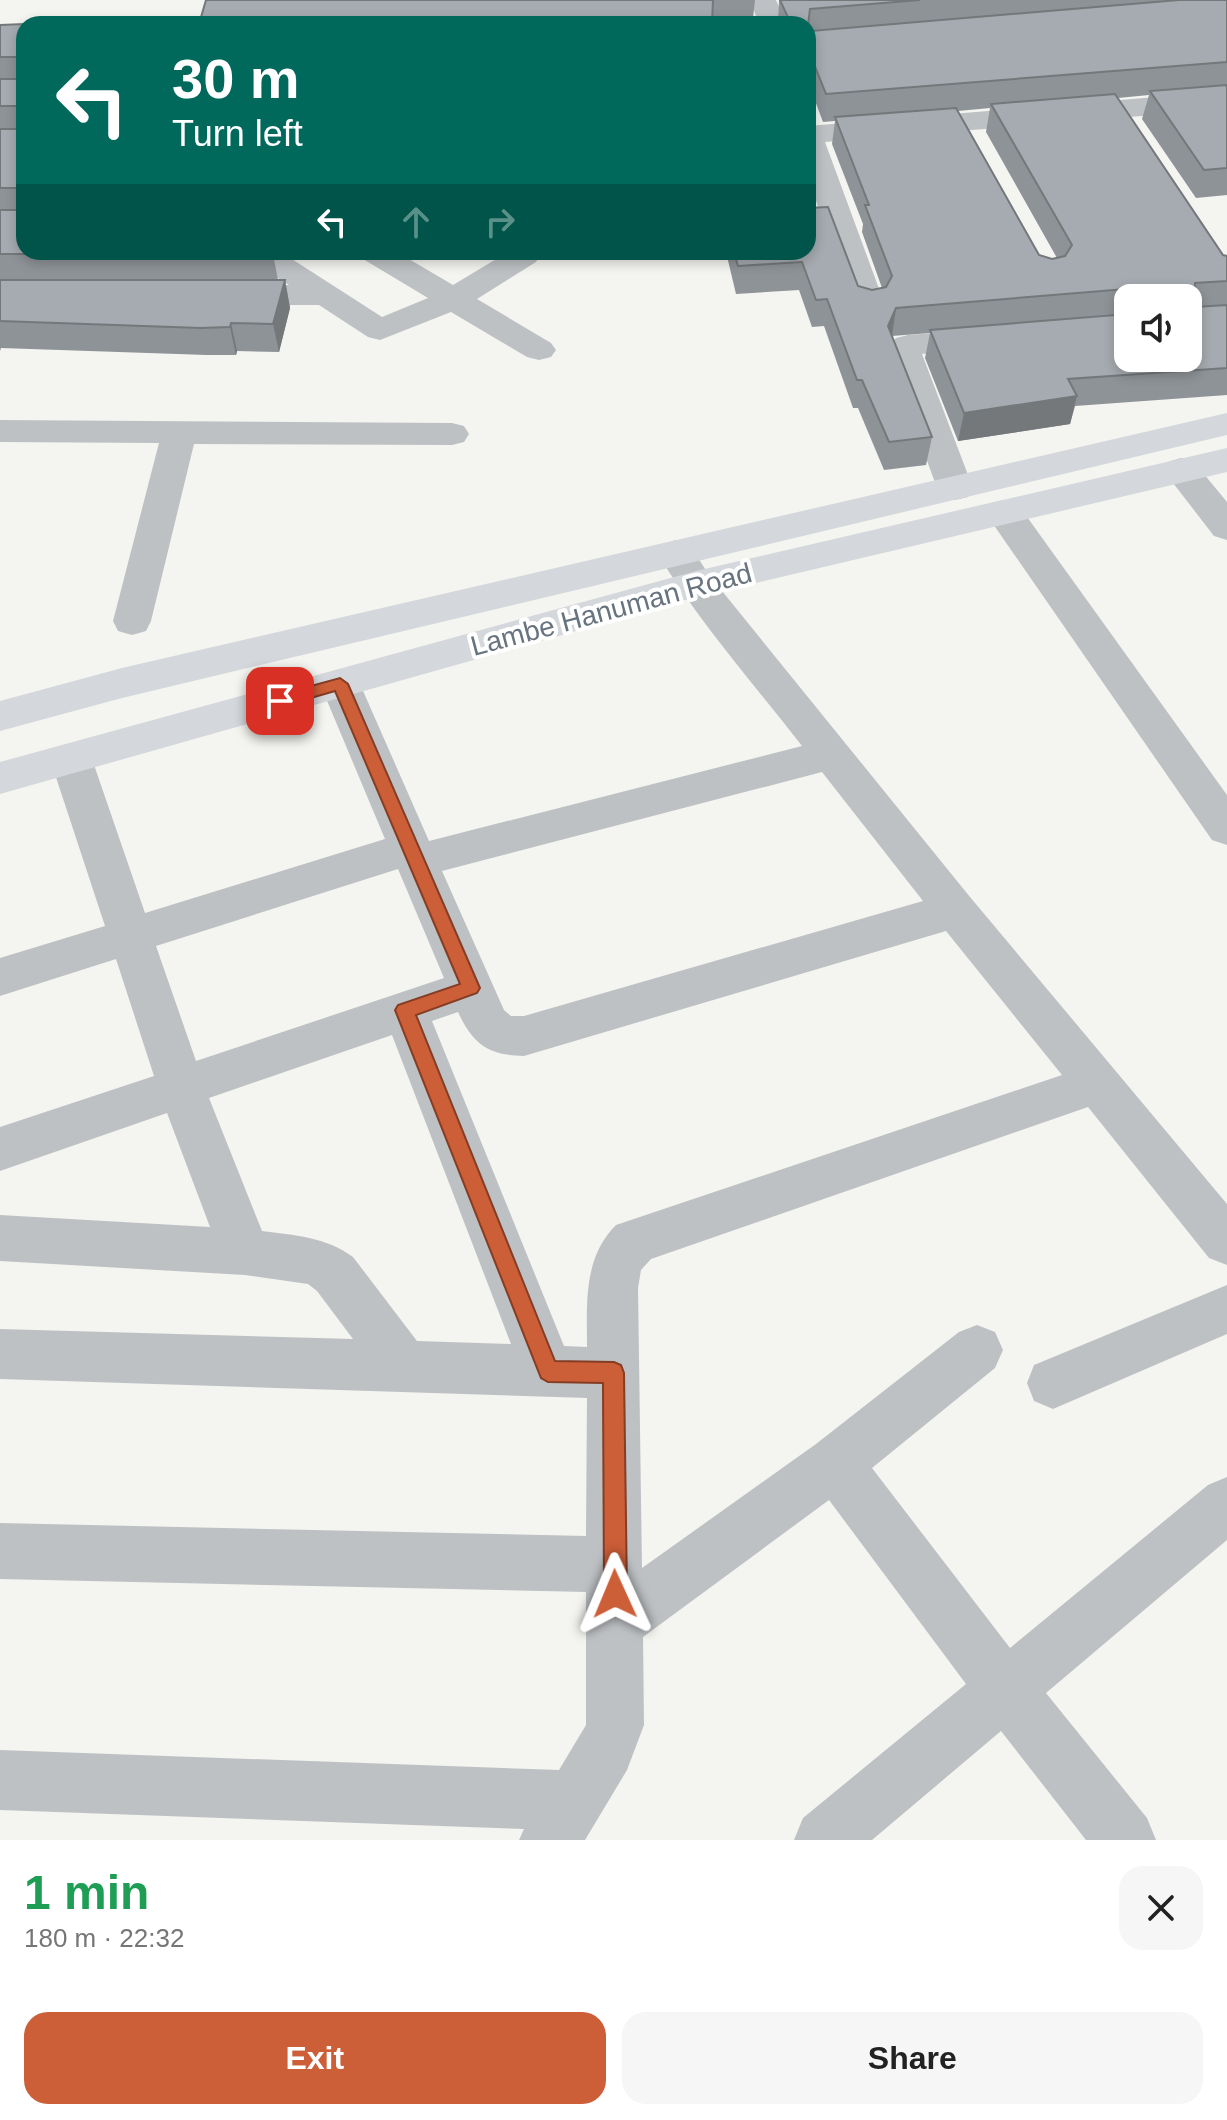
<!DOCTYPE html>
<html lang="en">
<head>
<meta charset="utf-8">
<style>
	body { margin:0; font-family:Helvetica,sans-serif; background:#f6f6f6; color:#222; height:100vh; display:flex; flex-direction:column; font-size:30px; white-space:nowrap }
	* { box-sizing:border-box; margin:0 }
	p { font-size:26px; color:#767676 }
	.icon { flex:none; width:44px; height:44px; fill:none; stroke:currentColor; stroke-width:2; stroke-linecap:round; stroke-linejoin:round }
	.map { position:relative; height:1840px; overflow:hidden }
	.side { display:flex; flex-direction:column; background:#fff; flex:1 }
	.side>* { flex:none }
	.guide { position:absolute; left:16px; top:16px; width:800px; height:244px; border-radius:24px; box-shadow:0 4px 12px #0003; background:#00695c; color:#fff; overflow:hidden }
	.tools { position:absolute; left:1114px; top:284px; display:grid; gap:16px }
	.tools a { display:grid; place-items:center; width:88px; height:88px; border-radius:16px; background:#fff; box-shadow:0 4px 12px #0003; font-size:40px }
	.pin { position:absolute; display:grid; place-items:center; width:68px; height:68px; color:#fff; margin:-34px; border-radius:16px; box-shadow:0 4px 12px #0006 }
	.me { position:absolute; width:88px; margin:-44px; rotate:359deg; stroke-linejoin:round; filter:drop-shadow(0 0 6px #0008) }
	.turn { display:flex; align-items:center; gap:28px; height:168px; padding:0 24px; font-size:36px }
	.turn .icon { width:104px; height:104px; stroke-width:2.5 }
	.turn b { display:block; font-size:56px; line-height:68px }
	.lanes { display:flex; align-items:center; height:76px; padding:0 24px; background:#0003; justify-content:center; gap:40px; direction:ltr }
	.lanes .off { opacity:.35 }
	.round { display:grid; place-items:center; flex:none; width:84px; height:84px; border-radius:24px; background:#f6f6f6 }
	.headline { display:flex; align-items:center; justify-content:space-between; height:136px; padding:0 24px }
	h1 { font-size:48px; font-weight:600; line-height:60px; color:#1e9e55 }
	.button { display:flex; gap:16px; margin-top:auto; padding:16px 24px }
	.button a { flex:1; height:92px; border-radius:24px; background:#cc5e38; color:#fff; font-size:32px; font-weight:600; line-height:92px; text-align:center }
	.button a+a { background:#f6f6f6; color:#222 }
	.map>svg:first-child { display:block }
	.lines { fill:none; stroke-linecap:round; stroke-linejoin:round }
	.street { fill:#bec1c4; fill-rule:evenodd }
	.secondary { fill:#d4d7db; fill-rule:evenodd }
	.wall { fill:#8e9397; fill-rule:evenodd }
	.shaded-wall { fill:#74787b }
	.building { fill:#a5abb0; stroke:#74787b; stroke-width:2 }
	.route { fill:#cc5e38; stroke:#853d24; stroke-width:2 }
	.labels { text-anchor:middle; stroke-width:8; stroke-linejoin:round; paint-order:stroke }
	.street-label { font-size:28px; fill:#67737e; stroke:#fff }
</style>
</head>
<body>
<div class="map">
<svg width="1227" height="1840" viewBox="0 0 1227 1840">
	<rect width="100%" height="100%" fill="#f4f4f0"/>
	<g class="lines">
		<path class="street" d="M750,0H776L787,24H759Z
			M1227,91V109L825,142L885,305L881,312L869,315L857,312L853,305L808,178V126Z
			M243,252H281L382,317L428,298L363,259L358,252H397L453,285L508,252H539L541,255L536,262L477,299L551,343L556,350L551,357L539,360L527,357L451,312L380,340L368,337L319,305H227L216,302L211,295L216,288L227,285H289L248,259Z
			M986,329L998,332L1003,339L998,346L922,354L973,488L968,497L955,500L942,497L937,488L886,349L896,338L908,335Z
			M0,420L452,423L464,426L469,434L464,442L452,445L194,444L151,621L146,631L132,635L118,631L113,621L159,443L0,442Z
			M1181,458L1194,462L1227,502V540L1214,536L1163,470L1168,462Z
			M1004,500L1017,503L1227,795V845L1212,840L991,521L986,512L991,503Z
			M676,540L689,544L709,575L970,897L1227,1204V1265L1209,1258L1088,1107L651,1259L641,1270L638,1288L642,1568L816,1444L959,1332L977,1325L995,1332L1003,1350L995,1368L872,1468L1010,1648L1208,1485L1227,1477V1540L1046,1693L1147,1818L1156,1840H1086L1001,1731L872,1840H794L803,1818L966,1684L829,1500L643,1637L644,1725L627,1770L585,1840H519L524,1829L0,1810V1750L559,1770L586,1725V1592L0,1579V1523L586,1536L587,1398L0,1379V1329L353,1339L317,1291L308,1284L245,1275L0,1261V1215L210,1227L167,1113L0,1171V1127L154,1076L116,959L0,996V958L105,926L50,759L57,748L71,743L85,748L92,759L145,913L385,839L320,684L326,674L340,669L354,674L360,684L429,841L802,746C753,683 699,622 657,553L663,544ZM822,772L923,901L524,1016H511L504,1010L442,871ZM398,869L444,978L196,1061L156,946ZM946,931L1062,1075L616,1225C583,1258 587,1303 587,1347L564,1346L432,1021L458,1012C473,1044 487,1055 524,1056ZM392,1035L511,1344L417,1341L353,1257C326,1237 294,1235 262,1231L209,1098Z
			M1227,1285V1334L1053,1409L1034,1401L1027,1383L1034,1365Z"/>
		<path class="secondary" d="M1227,413V435L122,698L0,731V701L122,668Z
			M1227,448V472L696,597L0,794V762L696,571Z"/>
	</g>
	<path class="wall" d="M206,0H755L753,18L712,22Z
		M779,0H1227V195L1196,198L1142,119L1149,95L1118,98L1223,255L1227,256V395L1075,406L1070,424L958,441L925,358L930,333L892,336L932,437L926,465L884,470L858,408H853L824,326L812,327L799,290L736,294L726,252H808L858,286L872,290L882,288L862,232L863,224L832,144L835,121L823,122L808,82V24H778ZM990,108L986,132L1057,258L1052,259L1039,255L958,111ZM1128,298H1188L1128,358Z
		M24,24V252L273,254L278,280H285L290,308L279,352L237,351L236,355H207L1,348L0,351V25Z"/>
	<path class="shaded-wall" d="M285,280L290,308L279,352L273,324Z
		M896,308L892,336L888,326Z
		M231,323L237,351L236,355L230,327Z
		M1077,396L1070,424L958,441L964,413Z"/>
	<path class="building" d="M206,0H713L712,24H199Z
		M780,0H920L810,9L808,25L791,24Z
		M1179,0H1227V62L826,94L808,49V28L811,31Z
		M24,24V252H270L273,254H0V210H17V188H0V129H18V106H0V79H18V57H0V25Z
		M1227,85V168L1204,170L1150,91Z
		M1115,94L1223,255L1227,256V281L1195,283V307L1227,305V368L1068,379L1077,396L964,413L930,330L1128,314V358H1188V298H1139L1138,288L896,308L888,326L932,437L889,442L862,380H857L827,299L816,300L802,262L738,266L734,252H808V208L828,207L858,286L872,290L886,287L892,276L865,205H869L835,117L956,108L1039,255L1052,259L1065,256L1072,245L991,104Z
		M0,280H285L273,324L231,323L230,327L201,328L0,321Z"/>
	<path class="route" d="M340,678L348,684L480,988L477,993L416,1015L555,1361L614,1362L621,1365L624,1373L627,1594L624,1602L615,1605L607,1602L604,1594L603,1383L548,1382L541,1378L395,1010L398,1005L460,984L335,691L280,707L272,701L274,696Z"/>
	<g class="labels">
		<g class="street-label">
			<text transform="translate(611 609) rotate(-15)" y="10">Lambe Hanuman Road</text>
		</g>
	</g>
</svg>
<div class="tools">
<a><svg class="icon" aria-label="sound" viewBox="0 0 24 24"><path d="M4 9h4l5-4v14l-5-4H4zM17 9q2 3 0 6"/></svg></a>
</div>
<div class="pin" style="left:280px;top:701px;background:#d93025"><svg class="icon" aria-label="arrive" viewBox="0 0 24 24"><path d="M6 21V4h12l-3 4 3 4H6"/></svg></div>
<svg class="me" style="left:615px;top:1594px" viewBox="-20 -20 40 40"><path d="M0-17L14 15 0 8-14 15z" fill="#cc5e38" stroke="#fff" stroke-width="4"/></svg>
<div class="guide">
<div class="turn"><svg class="icon" aria-label="left" viewBox="0 0 24 24"><path d="M17 20v-9H6M10 6l-5 5 5 5"/></svg><div><b>30 m</b>Turn left</div></div>
<div class="lanes"><svg class="icon" aria-label="left" viewBox="0 0 24 24"><path d="M17 20v-9H6M10 6l-5 5 5 5"/></svg><svg class="icon off" aria-label="ahead" viewBox="0 0 24 24"><path d="M12 20V5M6 11l6-6 6 6"/></svg><svg class="icon off" aria-label="right" viewBox="0 0 24 24"><path d="M7 20v-9h11M14 6l5 5-5 5"/></svg></div>
</div>
</div>
<section class="side">
<div class="headline"><div><h1>1 min</h1><p>180 m · 22:32</p></div><a class="round"><svg class="icon" aria-label="close" viewBox="0 0 24 24"><path d="M6 6l12 12M18 6L6 18"/></svg></a></div>
<div class="button"><a>Exit</a><a>Share</a></div>
</section>
</body>
</html>
